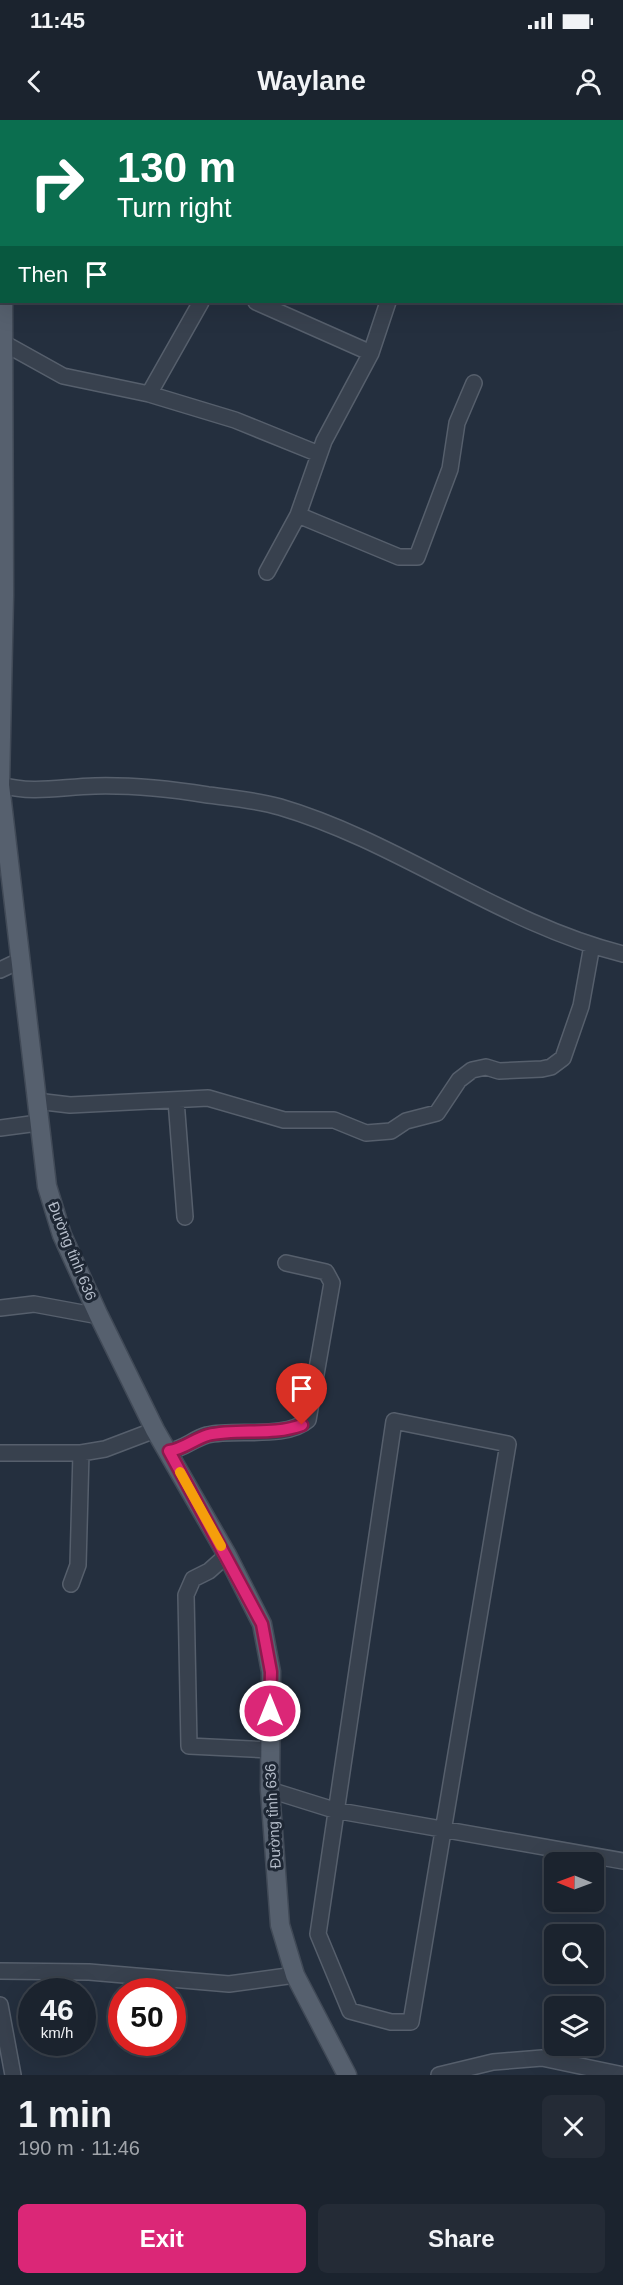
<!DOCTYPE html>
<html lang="en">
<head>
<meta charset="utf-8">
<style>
	body { margin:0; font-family:Helvetica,sans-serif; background:#242b36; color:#f1f3f6; height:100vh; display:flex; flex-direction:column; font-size:22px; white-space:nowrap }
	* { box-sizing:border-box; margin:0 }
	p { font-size:20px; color:#a0a4aa }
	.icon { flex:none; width:33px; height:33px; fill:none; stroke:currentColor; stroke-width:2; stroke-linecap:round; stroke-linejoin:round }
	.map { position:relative; height:1955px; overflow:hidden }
	.sheet { display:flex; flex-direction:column; background:#1b232e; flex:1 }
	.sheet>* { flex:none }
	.guide { position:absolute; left:0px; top:0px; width:624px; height:183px; box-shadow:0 6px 24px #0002,0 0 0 2px #39404a; background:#0b6e4f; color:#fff; overflow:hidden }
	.needle { width:39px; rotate:271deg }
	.fabs { position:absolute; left:544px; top:1732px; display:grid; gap:12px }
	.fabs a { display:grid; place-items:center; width:60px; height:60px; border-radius:9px; background:#1b232e; box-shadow:0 6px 24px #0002,0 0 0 2px #39404a; font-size:30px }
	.speed { position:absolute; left:18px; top:1858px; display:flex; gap:12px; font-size:30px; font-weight:700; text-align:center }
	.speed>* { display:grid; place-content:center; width:78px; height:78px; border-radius:50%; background:#1b232e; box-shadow:0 6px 24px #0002,0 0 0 2px #39404a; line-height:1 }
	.speed small { font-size:15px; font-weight:400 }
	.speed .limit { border:9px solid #d22; background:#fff; color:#111 }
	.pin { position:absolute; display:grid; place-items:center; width:51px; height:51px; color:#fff; margin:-62px -26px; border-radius:50% 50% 50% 0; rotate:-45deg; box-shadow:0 0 6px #0007 }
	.pin .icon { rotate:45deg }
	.me { position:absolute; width:66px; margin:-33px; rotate:0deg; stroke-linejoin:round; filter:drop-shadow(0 0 4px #0008) }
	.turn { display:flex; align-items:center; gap:21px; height:126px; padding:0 18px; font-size:27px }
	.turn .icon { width:78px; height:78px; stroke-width:2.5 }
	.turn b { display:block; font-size:42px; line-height:51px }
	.then { display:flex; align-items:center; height:57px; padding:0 18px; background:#0003; gap:12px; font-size:22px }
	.round { display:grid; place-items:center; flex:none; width:63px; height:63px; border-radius:9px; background:#242b36 }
	.head { display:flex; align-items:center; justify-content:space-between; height:102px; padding:0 18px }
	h1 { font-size:36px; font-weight:800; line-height:45px }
	.primary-button { display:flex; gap:12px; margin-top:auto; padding:12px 18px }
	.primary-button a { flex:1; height:69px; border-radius:9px; background:#db2777; color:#fff; font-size:24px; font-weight:800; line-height:69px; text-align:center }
	.primary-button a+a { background:#242b36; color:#f1f3f6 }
	.status { display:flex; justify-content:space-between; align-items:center; height:42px; padding:0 30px; background:#1b232e; direction:ltr }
	.status svg { height:16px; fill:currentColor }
	header { display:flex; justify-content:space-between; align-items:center; height:78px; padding:0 18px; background:#1b232e; font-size:27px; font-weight:800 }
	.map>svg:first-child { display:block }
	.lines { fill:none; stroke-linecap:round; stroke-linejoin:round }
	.minor-casing { stroke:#565f6c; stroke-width:18 }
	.major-casing { stroke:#414a57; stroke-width:21 }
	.minor { stroke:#38414e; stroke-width:15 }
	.major { stroke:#56606e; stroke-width:18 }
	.route-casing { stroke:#8e194d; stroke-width:15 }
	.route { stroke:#db2777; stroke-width:10 }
	.slow { stroke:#f59e0b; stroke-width:10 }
	.labels { text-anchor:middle; stroke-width:6; stroke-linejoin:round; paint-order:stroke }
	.street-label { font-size:15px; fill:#b4bcc9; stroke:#1d2633 }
</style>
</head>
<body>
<div class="status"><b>11:45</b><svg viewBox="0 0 49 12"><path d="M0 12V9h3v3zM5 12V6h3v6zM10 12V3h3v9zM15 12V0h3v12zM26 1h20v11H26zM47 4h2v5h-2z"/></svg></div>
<header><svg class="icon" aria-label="back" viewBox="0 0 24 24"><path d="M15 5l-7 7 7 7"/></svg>Waylane<svg class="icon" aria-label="person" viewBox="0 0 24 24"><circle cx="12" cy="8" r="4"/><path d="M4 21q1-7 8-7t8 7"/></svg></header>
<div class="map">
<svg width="623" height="1955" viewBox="0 0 623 1955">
	<rect width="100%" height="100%" fill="#242f3e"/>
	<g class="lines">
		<defs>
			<path id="minor" d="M81,0L85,2
				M521,0L524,2
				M293,2V0
				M465,2L466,0
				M609,2V0
				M256,182L371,233
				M2,222L63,256L149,274L235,300L319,334
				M149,274L201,182
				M298,395L399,437H417L450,349L457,303L474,263
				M267,452L298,395L324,321L371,233L388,182
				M0,665C34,674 60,667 95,666C133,665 170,669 208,675C232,678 256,680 280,687C399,722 502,804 623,834
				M0,850L19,841
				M176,980L185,1097
				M36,981L70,985L208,978L284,1000H334L366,1013L391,1011L406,1001L437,993L459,960L472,950L486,947L499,951L542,949L551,947L563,938L581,886L592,825
				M0,1008L38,1003
				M0,1188L34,1184L99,1196
				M394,1301L508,1324L411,1902H391L350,1891L318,1814Z
				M169,1331C184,1329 193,1319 207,1315C236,1308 285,1320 308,1300L332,1163L326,1152L286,1143
				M0,1333H81L105,1329L155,1310
				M227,1435L209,1451L193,1459L186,1475L189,1626L270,1630
				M71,1464L78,1445L81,1333
				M270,1670L334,1690L623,1741
				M0,1851L89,1852L229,1864L295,1855
				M0,1885L13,1955
				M439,1955L493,1942L542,1938L623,1955"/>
			<path id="major" d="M54,2L55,0
				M3,182L4,475L0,665L47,1066L62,1115L99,1196L155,1310L227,1435L262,1504L271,1552L270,1670L280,1805L295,1855L347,1955"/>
		</defs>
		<use href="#minor" class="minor-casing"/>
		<use href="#major" class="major-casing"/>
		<use href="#minor" class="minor"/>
		<use href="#major" class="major"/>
	</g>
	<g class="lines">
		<defs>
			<path id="route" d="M270,1591L271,1552L262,1504L169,1331C184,1329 194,1319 208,1315C238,1308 272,1316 302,1305"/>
		</defs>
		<use href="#route" class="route-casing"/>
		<use href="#route" class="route"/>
		<path class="slow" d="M180,1352L221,1426"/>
	</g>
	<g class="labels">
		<g class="street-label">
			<text transform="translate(72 1131) rotate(68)" y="5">Đường tỉnh 636</text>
			<text transform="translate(273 1696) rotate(-93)" y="5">Đường tỉnh 636</text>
		</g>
	</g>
</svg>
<div class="fabs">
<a><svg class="needle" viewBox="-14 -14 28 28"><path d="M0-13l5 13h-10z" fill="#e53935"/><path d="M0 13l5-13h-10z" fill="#a0a4aa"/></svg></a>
<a><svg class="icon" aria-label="search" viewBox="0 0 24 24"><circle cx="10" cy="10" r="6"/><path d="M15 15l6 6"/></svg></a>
<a><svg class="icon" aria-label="layers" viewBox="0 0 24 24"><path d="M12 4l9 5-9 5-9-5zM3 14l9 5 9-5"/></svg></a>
</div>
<div class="speed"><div>46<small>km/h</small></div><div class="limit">50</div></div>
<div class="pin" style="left:302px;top:1305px;background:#d93025"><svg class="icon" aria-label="arrive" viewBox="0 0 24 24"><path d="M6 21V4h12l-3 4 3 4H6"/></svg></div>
<svg class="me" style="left:270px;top:1591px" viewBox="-20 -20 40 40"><circle r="17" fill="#db2777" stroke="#fff" stroke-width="3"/><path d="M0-11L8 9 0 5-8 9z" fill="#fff"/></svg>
<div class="guide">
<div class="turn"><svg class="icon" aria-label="right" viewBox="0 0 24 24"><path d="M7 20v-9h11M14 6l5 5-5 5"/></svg><div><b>130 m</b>Turn right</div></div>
<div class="then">Then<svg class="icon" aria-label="arrive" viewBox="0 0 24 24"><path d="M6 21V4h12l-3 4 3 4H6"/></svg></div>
</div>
</div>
<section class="sheet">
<div class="head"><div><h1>1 min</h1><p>190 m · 11:46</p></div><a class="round"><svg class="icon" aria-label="close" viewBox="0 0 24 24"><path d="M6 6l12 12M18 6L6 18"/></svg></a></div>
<div class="primary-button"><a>Exit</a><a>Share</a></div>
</section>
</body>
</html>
